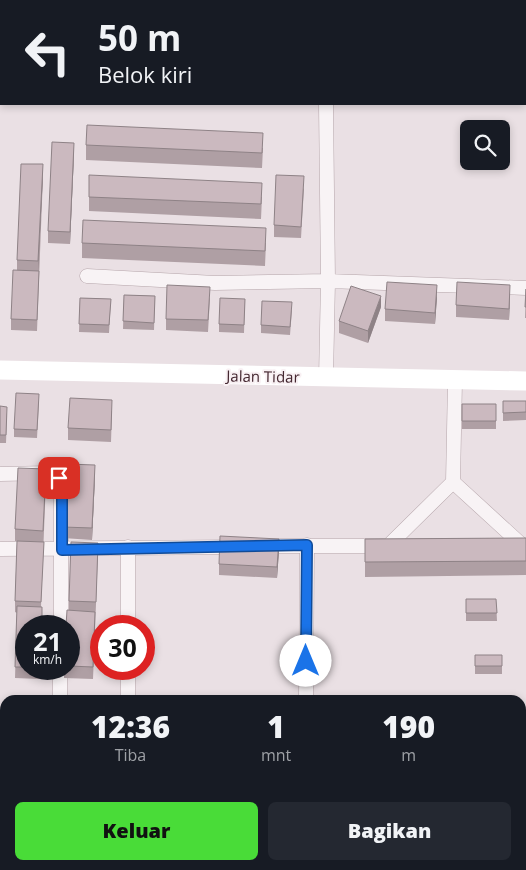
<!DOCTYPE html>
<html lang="id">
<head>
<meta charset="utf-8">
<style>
	body { margin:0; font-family:"Open Sans",sans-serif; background:#242831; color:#f1f3f6; height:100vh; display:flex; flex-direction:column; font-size:19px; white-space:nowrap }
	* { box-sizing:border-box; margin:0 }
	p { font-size:16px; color:#9ea1a6 }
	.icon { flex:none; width:28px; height:28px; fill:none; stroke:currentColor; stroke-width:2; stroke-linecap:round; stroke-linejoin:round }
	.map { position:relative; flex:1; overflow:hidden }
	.sheet { position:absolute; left:0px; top:695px; width:526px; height:175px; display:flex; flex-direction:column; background:#171b24; border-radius:15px 15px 0 0; box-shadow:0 2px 8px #0003 }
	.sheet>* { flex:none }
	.guide { position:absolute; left:0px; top:0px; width:526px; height:105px; box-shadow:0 2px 8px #0003; background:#171b24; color:#f1f3f6; overflow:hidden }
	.tools { position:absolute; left:460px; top:120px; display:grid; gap:10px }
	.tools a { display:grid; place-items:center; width:50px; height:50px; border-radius:8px; background:#171b24; box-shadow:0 2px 8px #0003; font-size:25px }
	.speed { position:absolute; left:15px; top:615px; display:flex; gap:10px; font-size:25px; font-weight:700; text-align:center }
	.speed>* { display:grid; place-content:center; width:65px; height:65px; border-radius:50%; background:#171b24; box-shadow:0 2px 8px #0003; line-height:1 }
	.speed small { font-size:12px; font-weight:400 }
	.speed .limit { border:8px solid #d22; background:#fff; color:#111 }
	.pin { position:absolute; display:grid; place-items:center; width:42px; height:42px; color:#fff; margin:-21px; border-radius:10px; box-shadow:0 2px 8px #0006 }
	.me { position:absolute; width:55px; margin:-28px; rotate:0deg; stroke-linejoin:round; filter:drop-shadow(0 0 4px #0008) }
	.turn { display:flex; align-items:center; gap:18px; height:105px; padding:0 15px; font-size:22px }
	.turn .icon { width:65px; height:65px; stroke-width:2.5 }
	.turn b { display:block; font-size:35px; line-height:42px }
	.eta { display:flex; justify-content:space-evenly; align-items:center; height:85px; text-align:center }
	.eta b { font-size:30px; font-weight:800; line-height:35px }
	.button { display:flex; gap:10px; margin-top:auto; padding:10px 15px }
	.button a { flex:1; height:58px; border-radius:8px; background:#49dc38; color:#111; font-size:20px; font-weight:800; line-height:58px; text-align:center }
	.button a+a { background:#242831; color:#f1f3f6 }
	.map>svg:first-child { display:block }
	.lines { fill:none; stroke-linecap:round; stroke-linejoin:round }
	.street-casing { stroke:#b5a5aa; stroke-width:15 }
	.street { stroke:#f8f3f5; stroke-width:14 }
	.secondary { stroke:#fff; stroke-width:19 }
	.wall { fill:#af9fa4 }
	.shaded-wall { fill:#8e8286 }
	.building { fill:#cbb9bf; stroke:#8e8286 }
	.route-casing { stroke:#114b97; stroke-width:12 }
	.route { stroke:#1a73e8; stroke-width:9 }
	.labels { text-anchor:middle; stroke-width:4; stroke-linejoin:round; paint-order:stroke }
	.street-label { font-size:15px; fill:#442730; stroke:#f8f0f3 }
</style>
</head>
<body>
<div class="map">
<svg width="526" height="870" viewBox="0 0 526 870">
	<rect width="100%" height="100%" fill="#eae0e4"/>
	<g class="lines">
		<defs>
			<path id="street" d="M325,1V0
				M525,15H526
				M326,104L328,281L526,288
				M87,276L215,283L328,281L326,378
				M455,381L453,482L524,547
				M0,474L50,473L55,475L61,482V626
				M262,546H383
				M128,547V626
				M387,547L453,482
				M0,549L238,547
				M128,669V700
				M60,700V669
				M306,700L307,545
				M74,865V870
				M119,865L355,870"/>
		</defs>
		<use href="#street" class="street-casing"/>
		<use href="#street" class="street"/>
		<path class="secondary" d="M0,370L526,381"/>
	</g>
	<path class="wall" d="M86,145L263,148L262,168L86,160Z
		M74,154L70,244L48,243V231Z
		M43,176L37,331L11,330V319L17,270V260Z
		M304,188L301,238L274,237V225Z
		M89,197H262L261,219L89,211Z
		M82,243H266L265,266L82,258Z
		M526,289V318H525Z
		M124,295L155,296L154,330L123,329Z
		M437,297L435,324L385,321V309Z
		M510,297L509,320L456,317V305Z
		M80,298L111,299L109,333L79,332Z
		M210,298L208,332L166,330V319Z
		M245,299L244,333L219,332V324Z
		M381,307L368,343L339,333V321Z
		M292,310L290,335L261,333V325Z
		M503,401H526V420L503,421Z
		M39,402L37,438L14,437V429Z
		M462,404H496V429H462Z
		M0,406L7,414L6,443H0Z
		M112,411L111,442L68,440V428Z
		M95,477L92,540L63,538V527Z
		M46,480L41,607L26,626V669H40V679L15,678L17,613L15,612V601L17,541H15V529Z
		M526,538V575L365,577V539Z
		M279,551L277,578L219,575V564Z
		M98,554L93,679L64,678V669H69V601Z
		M466,599H496L497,621H466Z
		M475,655H502V674H475Z
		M0,719H5V762L0,870Z"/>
	<path class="shaded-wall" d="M74,143V154L70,244V232Z
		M43,164V176L38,272V261Z
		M437,285V297L435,324V313Z
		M510,285V297L509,320V309Z
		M381,296V307L368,343V331Z
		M95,465V477L92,540V528Z
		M279,539V551L277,578V567Z
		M3,789V801L1,854V842Z"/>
	<path class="building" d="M87,125L263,133L262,153L86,145Z
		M52,142L74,143L70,232L48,231Z
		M21,164H43L38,261L17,260Z
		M89,175L262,183L261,204L89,197Z
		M276,175L304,176L301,227L274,225Z
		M83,220L266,228L265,251L82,243Z
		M13,270L39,271L37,320L11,319Z
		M387,282L437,285L435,313L385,309Z
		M457,282L510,285L509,309L456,305Z
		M167,285L210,287L208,320L166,319Z
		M351,286L381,296L368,331L339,321Z
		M526,289V307H525Z
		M124,295L155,296L154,323L123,321Z
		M80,298L111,299L109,325L79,324Z
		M220,298L245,299L244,325L219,324Z
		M262,301L292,302L290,327L261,325Z
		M16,393L39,394L37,430L14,429Z
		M70,398L112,400L111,430L68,428Z
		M503,401H526V412L503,413Z
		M462,404H496V421H462Z
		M0,406L7,407L6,435H0Z
		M66,464L95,465L92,528L63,527Z
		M18,468L46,469L43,531L15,529Z
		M220,536L279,539L277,567L219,564Z
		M526,538V561L365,562V539Z
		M17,541L44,542L41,602L15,601Z
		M71,542L98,543L96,602L69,601Z
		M466,599H496L497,613H466Z
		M17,606L42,607V626H26V667H15Z
		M67,610L95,612L93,667L69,666V626H66Z
		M475,655H502V666H475Z
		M0,719H5V751L4,780L0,779Z
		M0,789H3L1,842H0Z
		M15,865H53L52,870H14Z
		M140,865L184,866V870H140Z
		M453,868L481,869V870H453Z"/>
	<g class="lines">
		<defs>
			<path id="route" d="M59,478L62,489V550L307,545L306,661"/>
		</defs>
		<use href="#route" class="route-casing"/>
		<use href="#route" class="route"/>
	</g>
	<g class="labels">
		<g class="street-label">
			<text transform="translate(263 377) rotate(1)" y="5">Jalan Tidar</text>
		</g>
	</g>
</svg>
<div class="tools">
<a><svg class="icon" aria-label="search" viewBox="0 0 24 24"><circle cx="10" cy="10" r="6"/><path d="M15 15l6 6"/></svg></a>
</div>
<div class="speed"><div>21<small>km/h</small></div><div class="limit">30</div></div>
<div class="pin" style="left:59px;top:478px;background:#d93025"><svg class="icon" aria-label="arrive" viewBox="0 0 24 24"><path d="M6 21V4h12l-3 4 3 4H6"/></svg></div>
<svg class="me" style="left:306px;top:661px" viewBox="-20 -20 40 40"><circle r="19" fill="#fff"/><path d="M0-13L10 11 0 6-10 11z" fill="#1a73e8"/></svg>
<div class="guide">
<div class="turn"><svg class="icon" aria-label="left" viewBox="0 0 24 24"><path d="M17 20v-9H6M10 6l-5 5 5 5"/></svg><div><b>50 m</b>Belok kiri</div></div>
</div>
<section class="sheet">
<div class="eta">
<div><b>12:36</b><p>Tiba</p></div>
<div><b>1</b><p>mnt</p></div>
<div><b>190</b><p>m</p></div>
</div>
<div class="button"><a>Keluar</a><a>Bagikan</a></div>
</section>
</div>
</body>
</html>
